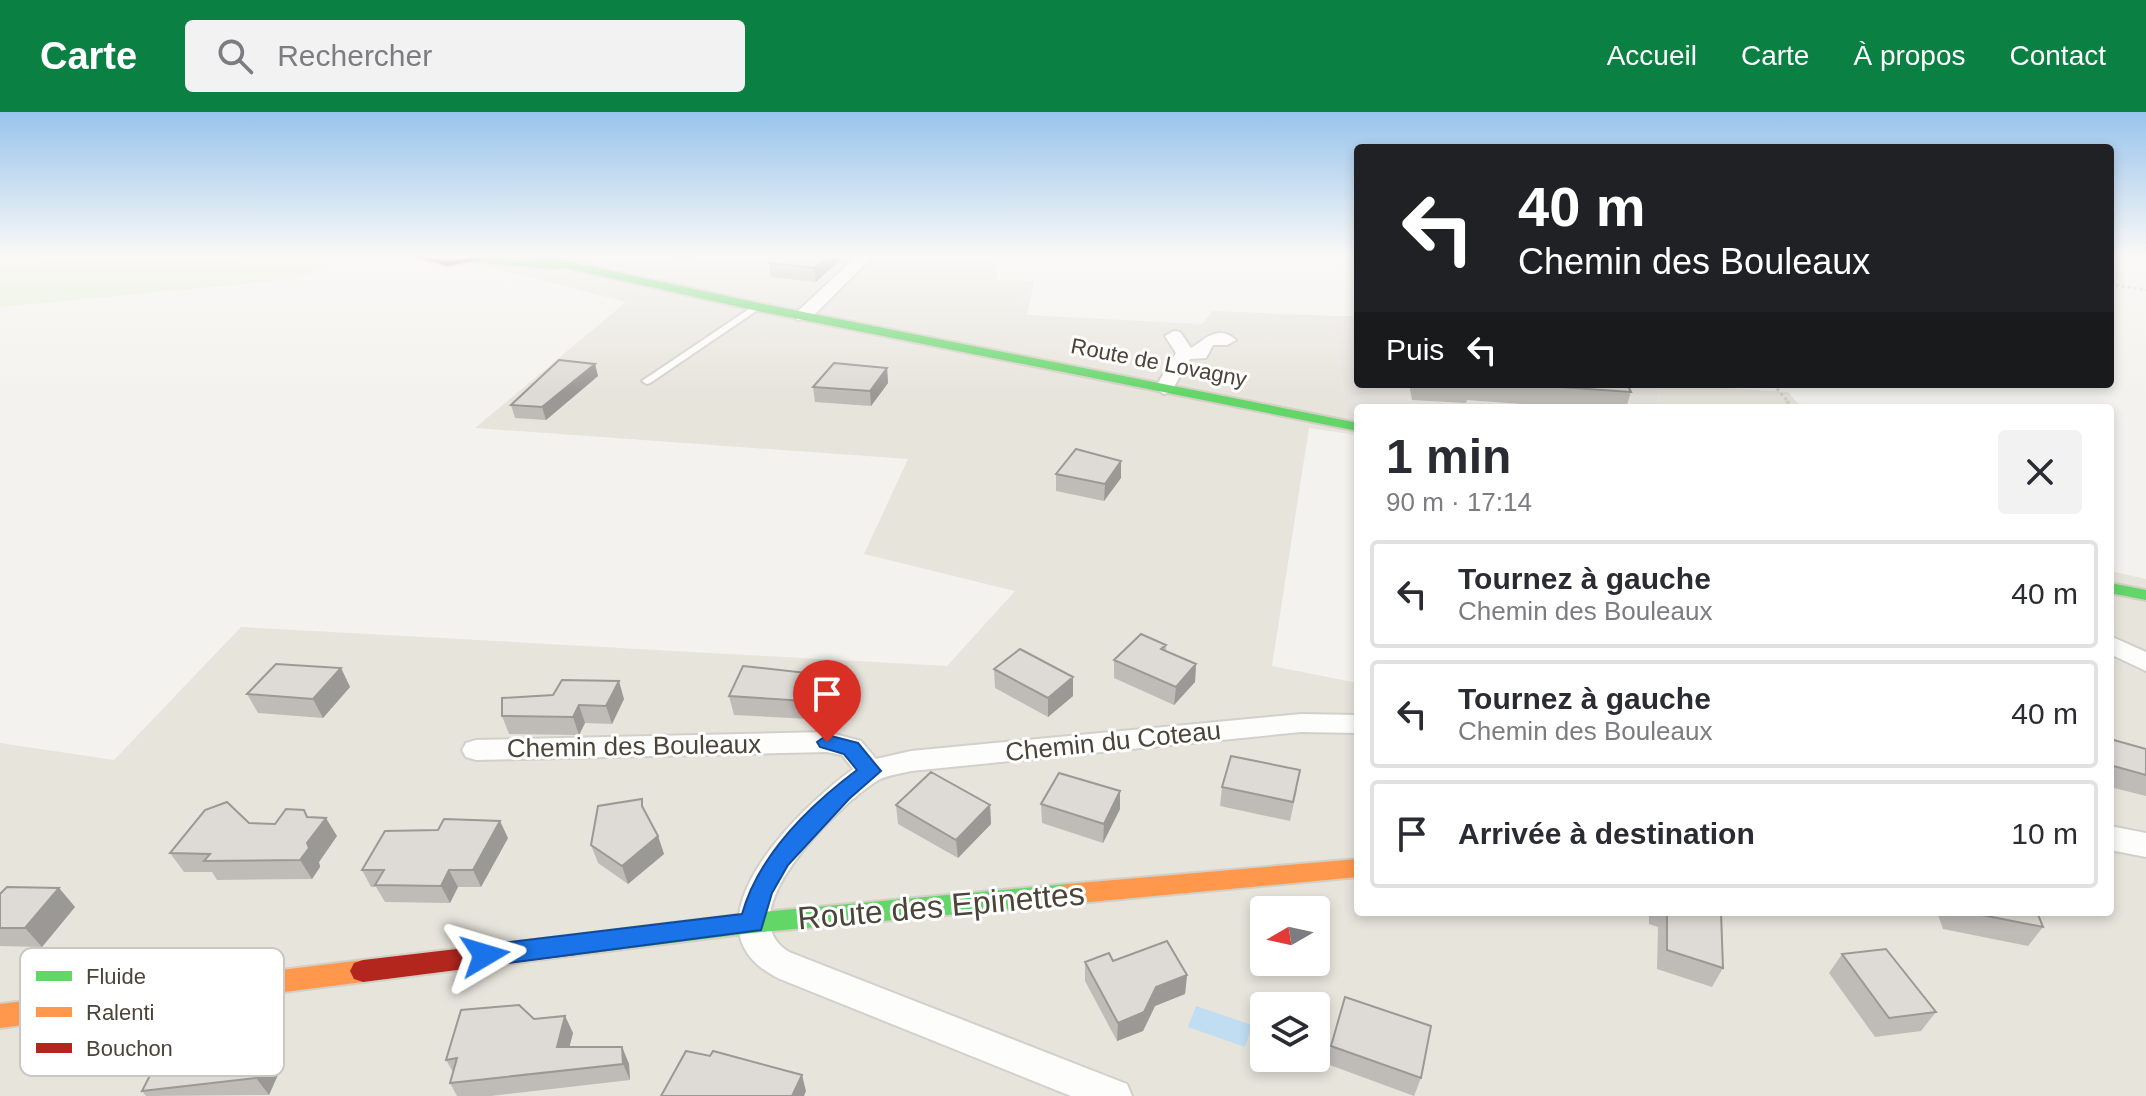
<!DOCTYPE html>
<html lang="fr">
<head>
<meta charset="utf-8">
<style>
	body { margin:0; font-family:Arial,sans-serif; background:#f2f2f3; color:#2b2b33; height:100vh; display:flex; flex-direction:column; font-size:30px; white-space:nowrap }
	* { box-sizing:border-box; margin:0 }
	p { font-size:26px; color:#7c7c81 }
	.icon { flex:none; width:44px; height:44px; fill:none; stroke:currentColor; stroke-width:2; stroke-linecap:round; stroke-linejoin:round }
	.map { position:relative; flex:1; overflow:hidden }
	.panel { position:absolute; left:1354px; top:292px; width:760px; height:512px; display:flex; flex-direction:column; background:#fff; border-radius:8px; box-shadow:0 4px 12px #0003 }
	.panel>* { flex:none }
	.banner { position:absolute; left:1354px; top:32px; width:760px; height:244px; border-radius:8px; box-shadow:0 4px 12px #0003; background:#202124; color:#fff; overflow:hidden }
	.needle { width:52px; rotate:261deg }
	.fabs { position:absolute; left:1250px; top:784px; display:grid; gap:16px }
	.fabs a { display:grid; place-items:center; width:80px; height:80px; border-radius:8px; background:#fff; box-shadow:0 4px 12px #0003; font-size:40px }
	.pin { position:absolute; display:grid; place-items:center; width:68px; height:68px; color:#fff; margin:-82px -34px; border-radius:50% 50% 50% 0; rotate:-45deg; box-shadow:0 0 8px #0007 }
	.pin .icon { rotate:45deg }
	.me { position:absolute; width:88px; margin:-44px; rotate:83deg; stroke-linejoin:round; filter:drop-shadow(0 0 6px #0008) }
	.turn { display:flex; align-items:center; gap:28px; height:168px; padding:0 32px; font-size:36px }
	.turn .icon { width:104px; height:104px; stroke-width:2.5 }
	.turn b { display:block; font-size:56px; line-height:68px }
	.then { display:flex; align-items:center; height:76px; padding:0 32px; background:#0003; gap:16px; font-size:30px }
	.round { display:grid; place-items:center; flex:none; width:84px; height:84px; border-radius:8px; background:#f2f2f3 }
	.head { display:flex; align-items:center; justify-content:space-between; height:136px; padding:0 32px }
	h1 { font-size:48px; font-weight:800; line-height:60px }
	ul { padding:0; list-style:none }
	li { display:flex; align-items:center; gap:24px; height:108px; margin:0 16px 12px; padding:0 16px; border:4px solid #e1e1e2; border-radius:8px }
	li div { flex:1 }
	li b { display:block; font-size:30px }
	li em { font-style:normal }
	header { display:flex; align-items:center; gap:48px; box-sizing:border-box; height:112px; padding:0 40px; background:#0b8043; color:#fff }
	header strong { font-size:38px }
	nav { display:flex; gap:44px; margin-inline-start:auto; font-size:28px }
	.search { width:560px; height:72px; background:#f2f2f3; display:flex; align-items:center; gap:20px; box-sizing:border-box; padding:0 28px; border-radius:8px; color:#7c7c81; font-size:30px }
	.map>svg:first-child { display:block }
	.residential { fill:#e7e4dc; fill-rule:evenodd }
	.industrial { fill:#e6e2de }
	.green { fill:#e1eecf }
	.water { fill:#c0ddf1 }
	.lines { fill:none; stroke-linecap:round; stroke-linejoin:round }
	.lane-casing { stroke:#d2d0cb; stroke-width:4 }
	.street-casing { stroke:#d2d0cb; stroke-width:4 }
	.fast-casing { stroke:#d3cfc5; stroke-width:4 }
	.slow-casing { stroke:#d3cfc5; stroke-width:4 }
	.jam-casing { stroke:#d3cfc5; stroke-width:4 }
	.path-far1 { stroke:#d3d2cc; stroke-width:3; stroke-dasharray:3 3; stroke-linecap:butt }
	.path { stroke:#d3d2cc; stroke-width:4; stroke-dasharray:3 3; stroke-linecap:butt }
	.lane { fill:#fdfdfc; fill-rule:evenodd }
	.street { fill:#fdfdfc; fill-rule:evenodd }
	.fast { fill:#63d668; fill-rule:evenodd }
	.slow { fill:#ff974d; fill-rule:evenodd }
	.jam { fill:#b3261e; fill-rule:evenodd }
	.wall { fill:#bfbcb8 }
	.shaded-wall { fill:#9b9996 }
	.building { fill:#dedbd6; stroke:#9b9996; stroke-width:2 }
	.route { fill:#1a73e8; stroke:#114b97; stroke-width:2 }
	.labels { text-anchor:middle; stroke-width:6; stroke-linejoin:round; paint-order:stroke }
	.far-street-label { font-size:22px; fill:#4b4439; stroke:#fff }
	.street-label { font-size:26px; fill:#4b4439; stroke:#fff }
	.near-street-label { font-size:32px; fill:#4b4439; stroke:#fff }
	.key { fill:#fff; stroke:#c9c7c4; stroke-width:2 }
	.key-label { font-size:22px; fill:#4b4439 }
</style>
</head>
<body>
<header>
<strong>Carte</strong>
<div class="search"><svg class="icon" aria-label="search" viewBox="0 0 24 24"><circle cx="10" cy="10" r="6"/><path d="M15 15l6 6"/></svg>Rechercher</div>
<nav><a>Accueil</a><a>Carte</a><a>À propos</a><a>Contact</a></nav>
</header>
<div class="map">
<svg width="2146" height="984" viewBox="0 0 2146 984">
	<rect width="100%" height="100%" fill="#f4f2ee"/>
	<path class="residential" d="M51,145H296L230,152L32,154Z
		M520,145H997V168L1034,169L1027,203L1202,212L1213,199L1333,204L1350,322L1309,316L1272,554L1358,571V800H2110V459L2146,467V984H0V631L114,648L241,515L947,554L1015,479L864,442L908,347L475,316L626,190L492,156ZM1264,798H1316V850H1264ZM1264,894H1316V946H1264Z
		M1657,272L1788,280L1802,296H1660Z"/>
	<path class="industrial" d="M1333,204H1358V272H1657L1660,296H1358V324L1350,322Z"/>
	<path class="green" d="M0,145H51L34,154L230,152L296,145H350L295,167L0,195Z"/>
	<path class="water" d="M1196,894L1252,913L1245,935L1188,915Z"/>
	<g class="lines">
		<defs>
			<path id="lane" d="M755,193L762,195L650,271L647,272L642,269Z"/>
			<path id="street" d="M856,145H872L809,208H797V200Z
				M1174,219L1180,220L1191,236C1203,230 1216,211 1236,228L1227,233H1213L1206,246L1190,247L1171,280L1164,282L1155,276L1176,241L1165,224Z
				M2110,524L2146,540V559L2110,542Z
				M1301,602L1358,603V621L1301,620L911,659C900,662 885,663 875,670C839,694 725,802 789,840L1127,972L1132,984H1071L780,867C674,817 798,697 853,657L842,643L827,640L476,648L466,645L462,638L466,631L476,628L827,620L861,629L876,647L911,639Z
				M2110,714L2146,721V745L2110,738Z"/>
			<path id="fast" d="M478,145L537,149L528,145H548L758,191L1358,311V319L758,199L562,155L557,157L474,150L472,148Z
				M2110,471L2146,478V488L2110,481Z
				M1068,772L1076,775L1080,782L1076,789L1068,792L752,821L576,843L567,840L564,833L567,826L576,823L752,801Z"/>
			<path id="slow" d="M1358,747V765L1068,792L1060,789L1056,782L1060,775L1068,772Z
				M363,848L372,851L376,859L372,867L363,870L0,916V892Z"/>
			<path id="jam" d="M416,145L447,148L496,145L447,154Z
				M576,823L585,826L588,833L585,840L576,843L363,870L354,867L350,859L354,851L363,848Z"/>
		</defs>
		<use href="#lane" class="lane-casing"/>
		<use href="#street" class="street-casing"/>
		<use href="#fast" class="fast-casing"/>
		<use href="#slow" class="slow-casing"/>
		<use href="#jam" class="jam-casing"/>
		<path class="path-far1" d="M2110,172L2146,178
			M1773,272L1789,291"/>
		<path class="path" d="M1787,289L1793,296"/>
		<use href="#lane" class="lane"/>
		<use href="#street" class="street"/>
		<use href="#fast" class="fast"/>
		<use href="#slow" class="slow"/>
		<use href="#jam" class="jam"/>
	</g>
	<path class="wall" d="M671,145H694L688,148Z
		M843,145L816,170L771,165L769,151Z
		M595,252L598,264L546,308L515,306L511,293Z
		M887,256L888,271L871,294L815,290L813,275Z
		M1409,272H1627L1631,280L1626,296H1579L1467,288L1466,291L1412,288Z
		M1121,349V366L1104,389L1056,379V362Z
		M1166,533V539L1196,552L1195,570L1174,593L1114,566V548Z
		M341,556L350,575L323,606L258,601L247,582Z
		M994,557L1073,584L1048,605L995,576Z
		M819,580L809,607L734,603L729,584Z
		M624,587L612,612L585,611L579,623L509,622L502,604Z
		M2110,627L2146,637V684L2110,675Z
		M1222,675L1297,677L1290,709L1220,694Z
		M1120,679V697L1103,731L1042,711L1041,692Z
		M896,693H990L991,712L958,746L898,712Z
		M308,705L337,724L319,750L320,755L312,767L217,768L212,760H184L170,741L249,711L275,712Z
		M648,706L658,724L664,742L628,772L598,751L591,733Z
		M508,726L481,775H458L450,791L385,790L376,775H371L362,758Z
		M59,776L75,795L42,835L0,834V782Z
		M1649,800H1721L1723,856L1712,875L1657,857L1658,815L1649,812Z
		M1937,800H2037L2043,815L2028,834L1943,817Z
		M1842,842L1936,900L1921,919L1875,925L1829,861Z
		M1113,849L1187,863L1185,882L1155,894L1143,919L1117,929L1085,869V850Z
		M565,904L573,921L569,935H622L629,952L630,968L491,984H457L450,971L453,960L446,948L534,907Z
		M242,934L284,949L269,983L146,984L142,979Z
		M1331,934L1421,966L1414,984L1327,952Z"/>
	<path class="shaded-wall" d="M826,145H843L816,170L814,156Z
		M595,252L598,264L546,308L542,295Z
		M887,256L888,271L871,294L870,279Z
		M1121,349V366L1104,389L1105,372Z
		M1196,552L1195,570L1174,593L1176,575Z
		M341,556L350,575L323,606L313,587Z
		M816,562L819,580L809,607L806,589Z
		M1073,565V584L1048,605V586Z
		M619,569L624,587L612,612L606,594Z
		M579,593L585,611L579,623L573,605Z
		M1120,679V697L1103,731L1104,712Z
		M990,693L991,712L958,746L956,728Z
		M326,706L337,724L319,750L320,755L312,767L300,748L307,731Z
		M500,709L508,726L481,775L473,758Z
		M658,724L664,742L628,772L622,754Z
		M449,758L458,775L450,791L441,774Z
		M59,776L75,795L42,835L25,816Z
		M1187,863L1185,882L1155,894L1143,919L1117,929L1118,911L1156,875Z
		M565,904L573,921L565,952L557,935Z
		M271,932L284,949L269,983L256,966Z
		M622,935L629,952L630,968L623,952Z
		M802,963L806,979L804,984H792Z"/>
	<path class="building" d="M777,145H826L814,156L769,151Z
		M559,248L595,252L542,295L511,293Z
		M834,251L887,256L870,279L813,275Z
		M1517,272H1627L1631,280Z
		M1076,337L1121,349L1105,372L1056,362Z
		M1141,522L1166,533L1161,537L1196,552L1176,575L1114,548Z
		M1020,537L1073,565L1048,586L994,557Z
		M276,552L341,556L313,587L247,582Z
		M743,554L816,562L806,589L729,584Z
		M562,568L619,569L606,594L579,593L573,605L502,604V586L553,583Z
		M2110,627L2146,637V663L2110,653Z
		M1231,644L1300,658L1293,690L1222,675Z
		M931,660L990,693L956,728L896,693Z
		M1059,661L1120,679L1104,712L1041,692Z
		M642,687V694L658,724L622,754L591,733L598,694Z
		M227,690L249,711L275,712L286,697L304,698L307,705L326,706L307,731L309,736L300,748L204,749L210,742L170,741L205,698Z
		M444,707L500,709L473,758H449L441,774L375,773L384,758H362L385,719L438,718Z
		M7,775L59,776L25,816H0V782Z
		M1667,800H1721L1723,856L1667,838Z
		M1967,800H2037L2043,815Z
		M1167,829L1187,863L1156,875L1144,900L1118,911L1085,850L1109,841L1113,849Z
		M1886,837L1936,900L1889,906L1842,842Z
		M1345,885L1431,914L1421,966L1331,934Z
		M519,893L534,907L565,904L557,935H622L623,952L450,971L457,946L446,948L461,898Z
		M231,921L242,934L271,932L256,966L142,979L168,928Z
		M686,939L710,944L713,939L802,963L792,984H661Z"/>
	<linearGradient id="sky" x2="0" y2="1"><stop stop-color="#98c4ec"/><stop offset="0.51" stop-color="#faf9f7"/><stop offset="1" stop-color="#faf9f7" stop-opacity="0"/></linearGradient>
	<rect width="2146" height="282" fill="url(#sky)"/>
	<path class="route" d="M827,623L858,631L881,659L849,687L788,753L772,781L761,818L485,854L476,851L472,843L476,836L485,833L742,802C759,742 809,694 857,658L844,642L820,635L817,630Z"/>
	<g class="labels">
		<g class="far-street-label">
			<text transform="translate(1159 250) rotate(11)" y="8">Route de Lovagny</text>
		</g>
		<g class="street-label">
			<text transform="translate(1113 629) rotate(-6)" y="9">Chemin du Coteau</text>
			<text transform="translate(634 634) rotate(-1)" y="9">Chemin des Bouleaux</text>
		</g>
		<g class="near-street-label">
			<text transform="translate(941 794) rotate(-5)" y="11">Route des Epinettes</text>
		</g>
	</g>
	<rect x="20" y="836" width="264" height="128" rx="12" class="key"/>
	<rect x="36" y="859" width="36" height="10" fill="#63d668"/>
	<rect x="36" y="895" width="36" height="10" fill="#ff974d"/>
	<rect x="36" y="931" width="36" height="10" fill="#b3261e"/>
	<g class="key-label">
		<text x="86" y="872">Fluide</text>
		<text x="86" y="908">Ralenti</text>
		<text x="86" y="944">Bouchon</text>
	</g>
</svg>
<div class="fabs">
<a><svg class="needle" viewBox="-14 -14 28 28"><path d="M0-13l5 13h-10z" fill="#e53935"/><path d="M0 13l5-13h-10z" fill="#7c7c81"/></svg></a>
<a><svg class="icon" aria-label="layers" viewBox="0 0 24 24"><path d="M12 4l9 5-9 5-9-5zM3 14l9 5 9-5"/></svg></a>
</div>
<div class="pin" style="left:827px;top:630px;background:#d93025"><svg class="icon" aria-label="arrive" viewBox="0 0 24 24"><path d="M6 21V4h12l-3 4 3 4H6"/></svg></div>
<svg class="me" style="left:485px;top:843px" viewBox="-20 -20 40 40"><path d="M0-17L14 15 0 8-14 15z" fill="#1a73e8" stroke="#fff" stroke-width="4"/></svg>
<div class="banner">
<div class="turn"><svg class="icon" aria-label="left" viewBox="0 0 24 24"><path d="M17 20v-9H6M10 6l-5 5 5 5"/></svg><div><b>40 m</b>Chemin des Bouleaux</div></div>
<div class="then">Puis<svg class="icon" aria-label="left" viewBox="0 0 24 24"><path d="M17 20v-9H6M10 6l-5 5 5 5"/></svg></div>
</div>
<section class="panel">
<div class="head"><div><h1>1 min</h1><p>90 m · 17:14</p></div><a class="round"><svg class="icon" aria-label="close" viewBox="0 0 24 24"><path d="M6 6l12 12M18 6L6 18"/></svg></a></div>
<ul>
<li><svg class="icon" aria-label="left" viewBox="0 0 24 24"><path d="M17 20v-9H6M10 6l-5 5 5 5"/></svg><div><b>Tournez à gauche</b><p>Chemin des Bouleaux</p></div><em>40 m</em></li>
<li><svg class="icon" aria-label="left" viewBox="0 0 24 24"><path d="M17 20v-9H6M10 6l-5 5 5 5"/></svg><div><b>Tournez à gauche</b><p>Chemin des Bouleaux</p></div><em>40 m</em></li>
<li><svg class="icon" aria-label="arrive" viewBox="0 0 24 24"><path d="M6 21V4h12l-3 4 3 4H6"/></svg><div><b>Arrivée à destination</b></div><em>10 m</em></li>
</ul>
</section>
</div>
</body>
</html>
